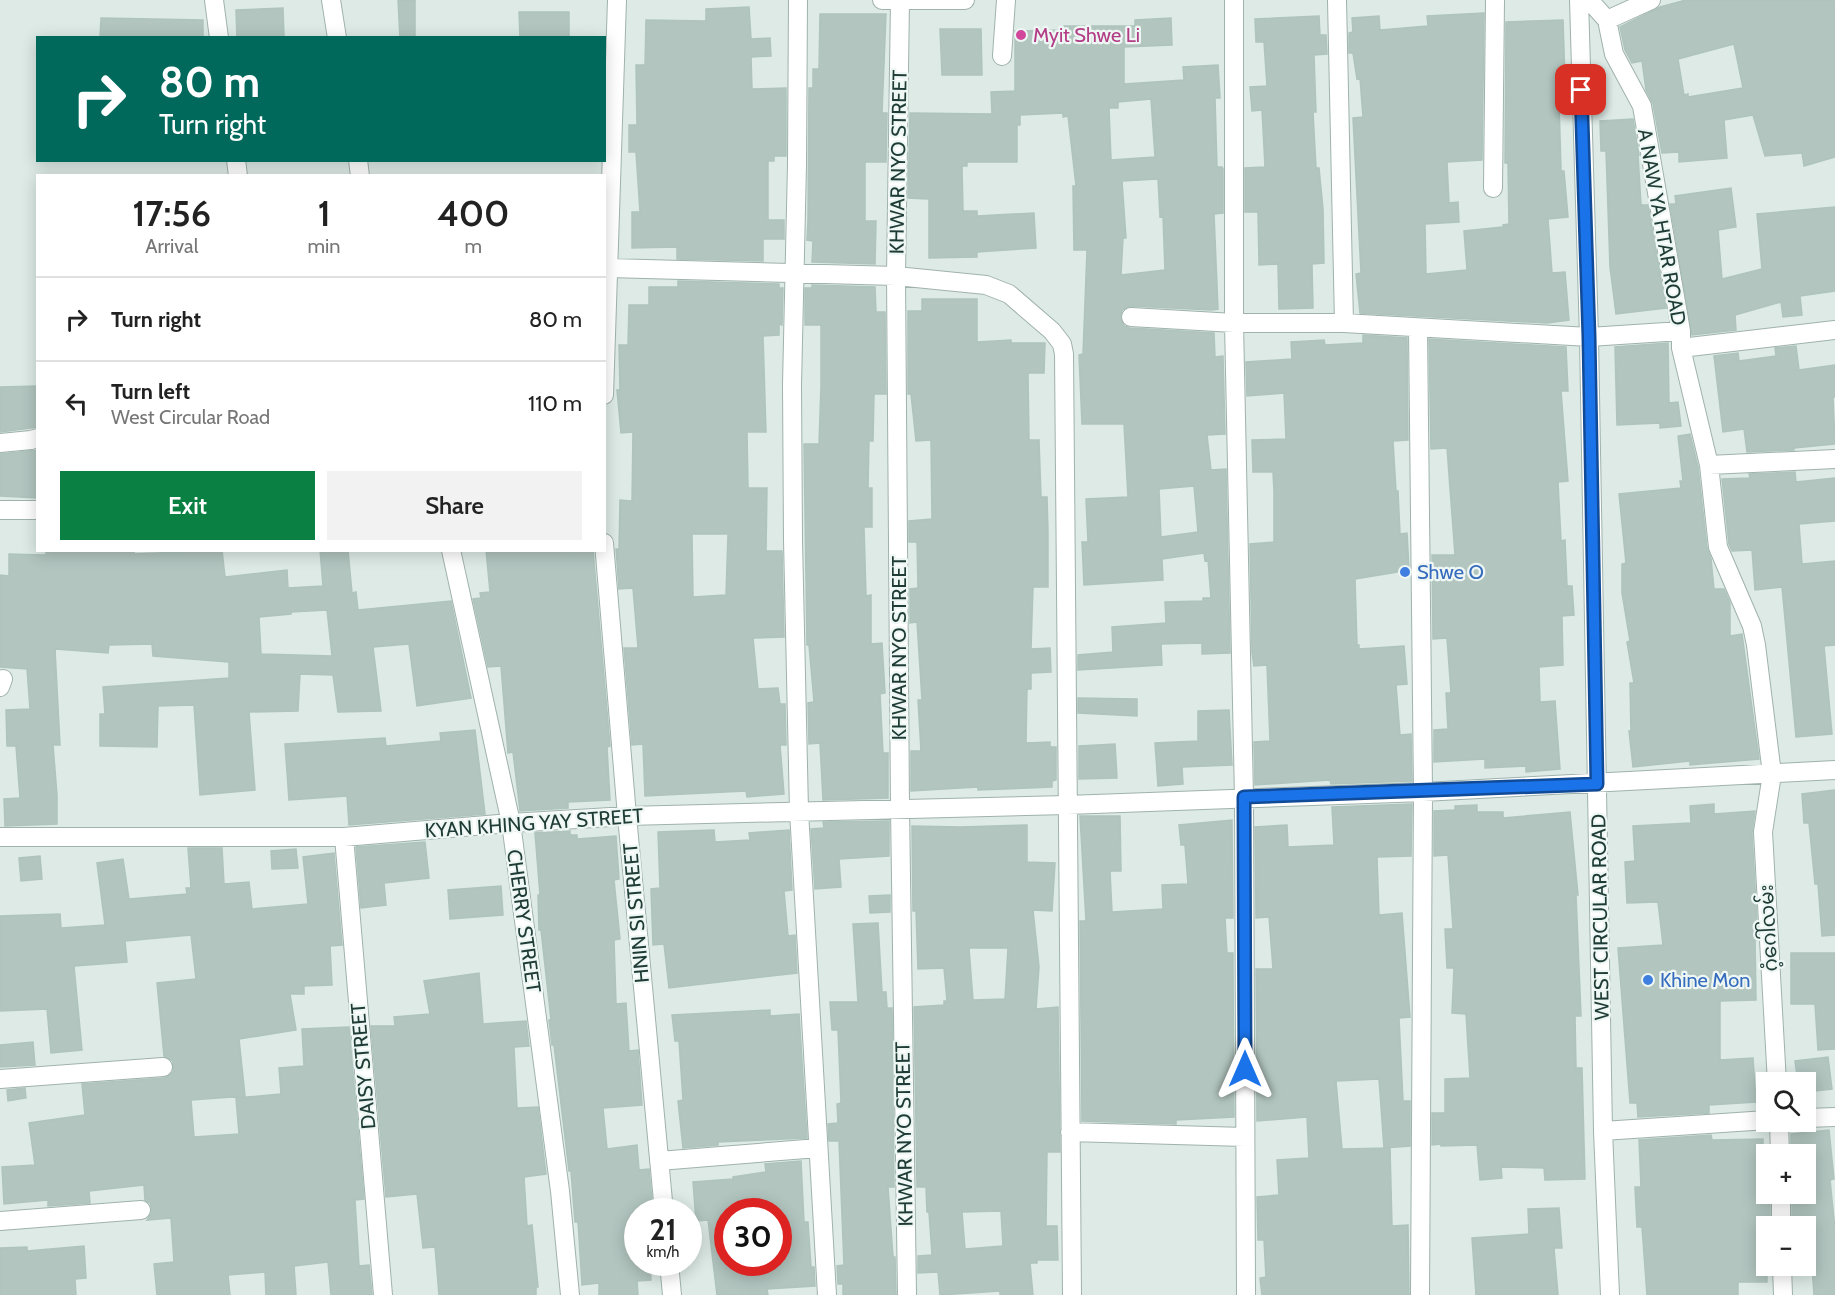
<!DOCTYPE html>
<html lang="en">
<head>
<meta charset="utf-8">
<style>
	body { margin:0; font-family:Cabin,"Noto Sans Myanmar",sans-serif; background:#f2f2f2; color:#222; height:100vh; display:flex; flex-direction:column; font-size:22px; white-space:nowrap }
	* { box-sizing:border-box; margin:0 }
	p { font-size:20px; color:#767676 }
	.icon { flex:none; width:33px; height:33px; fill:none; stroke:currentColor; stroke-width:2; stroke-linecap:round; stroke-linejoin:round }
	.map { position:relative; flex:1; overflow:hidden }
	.drawer { position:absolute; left:36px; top:174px; width:570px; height:378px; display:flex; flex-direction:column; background:#fff; border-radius:0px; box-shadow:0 3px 15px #0003 }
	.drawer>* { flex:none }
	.hud { position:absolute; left:36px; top:36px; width:570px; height:126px; border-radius:0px; box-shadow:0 3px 15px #0003; background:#00695c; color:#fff; overflow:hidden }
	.tools { position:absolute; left:1756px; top:1072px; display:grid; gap:12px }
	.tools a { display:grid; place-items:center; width:60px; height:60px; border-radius:0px; background:#fff; box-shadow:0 3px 15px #0003; font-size:30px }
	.speed { position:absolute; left:624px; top:1198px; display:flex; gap:12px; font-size:30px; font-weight:700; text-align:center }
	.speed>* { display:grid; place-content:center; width:78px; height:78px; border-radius:50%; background:#fff; box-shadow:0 3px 15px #0003; line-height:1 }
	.speed small { font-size:15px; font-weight:400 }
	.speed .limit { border:9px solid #d22; background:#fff; color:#111 }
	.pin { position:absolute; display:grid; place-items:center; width:51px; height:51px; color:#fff; margin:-26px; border-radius:12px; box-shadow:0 3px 9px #0006 }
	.me { position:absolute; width:66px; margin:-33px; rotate:0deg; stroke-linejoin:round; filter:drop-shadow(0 0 4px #0008) }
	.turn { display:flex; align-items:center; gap:21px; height:126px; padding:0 24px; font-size:27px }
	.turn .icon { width:78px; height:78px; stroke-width:2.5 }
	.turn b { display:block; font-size:42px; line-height:51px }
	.eta { display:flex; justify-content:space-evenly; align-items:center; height:102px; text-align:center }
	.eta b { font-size:36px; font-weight:600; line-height:42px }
	.cta { display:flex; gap:12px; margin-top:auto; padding:12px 24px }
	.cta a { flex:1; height:69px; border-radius:0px; background:#0b8043; color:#fff; font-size:24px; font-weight:600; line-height:69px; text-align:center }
	.cta a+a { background:#f2f2f2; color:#222 }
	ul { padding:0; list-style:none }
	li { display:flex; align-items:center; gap:18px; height:84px; padding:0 24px; border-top:2px solid #e0e0e0 }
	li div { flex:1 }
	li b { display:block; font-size:22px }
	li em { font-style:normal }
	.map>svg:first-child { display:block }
	.building { fill:#b2c5bf; stroke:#afc4bd; stroke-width:1.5; fill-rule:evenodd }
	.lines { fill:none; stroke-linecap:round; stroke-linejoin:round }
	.minor-casing { stroke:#a0b2ad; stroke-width:20 }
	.minor { stroke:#fff; stroke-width:18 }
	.route-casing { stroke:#114b97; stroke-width:15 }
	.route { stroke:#1a73e8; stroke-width:10 }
	.hotel-dot { fill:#d1479c; stroke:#eef7f3; stroke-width:2 }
	.shop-dot { fill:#3f7fe0; stroke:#eef7f3; stroke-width:2 }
	.labels { text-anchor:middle; stroke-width:4.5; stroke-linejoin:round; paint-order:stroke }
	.hotel-label { font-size:20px; fill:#b23c85; stroke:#eef7f3; text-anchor:start }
	.street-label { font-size:20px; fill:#1e3b35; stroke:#eef7f3 }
	.shop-label { font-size:20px; fill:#366cbe; stroke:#eef7f3; text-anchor:start }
</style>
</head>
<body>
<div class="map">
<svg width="1835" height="1295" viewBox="0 0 1835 1295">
	<rect width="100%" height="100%" fill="#ddeae6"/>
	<path class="building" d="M398,0H415V38H400Z
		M1686,0H1835V157L1804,166L1802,153L1765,156L1753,115L1724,120L1727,158L1679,162V152L1662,153L1653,104L1646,90L1642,61L1632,63L1625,50L1620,27L1660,7ZM1734,44L1743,88L1688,97V94L1684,95L1678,59Z
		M749,7L751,39L770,38L771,56L751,57L752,89L786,88V156H774V161H768V220H784V239H763V261L677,259V247L632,248V212H640L636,152H629V125H637L636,65H645L646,20L706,21V9Z
		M283,8L284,38H237L236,10Z
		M519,12H569V38H520Z
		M1484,13L1482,160L1447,162L1449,203L1458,202L1459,222L1425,224L1426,274L1467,270L1464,231L1503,227V225L1509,224L1508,163H1505L1506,22L1563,20L1565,79H1568L1567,102L1559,101L1561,171H1564L1568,217L1548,219L1552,273L1565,272L1569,320L1547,323L1360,313L1356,274L1361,273L1353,118L1363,117L1360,78L1357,79L1353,53H1349V33L1353,32L1352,18L1379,16L1380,30L1428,26L1427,16Z
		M820,14H886L882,113H887L886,162H865V221H876L875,264L812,262L813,241L807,240L808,221L809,88H813V69H819Z
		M1319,16L1320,35H1326L1327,54L1314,55L1316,112H1313L1316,168H1319L1323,209L1324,263L1312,264L1313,308L1279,309L1278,264L1259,265L1258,212H1245V168L1265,167L1262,110L1252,111L1250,87L1267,86L1264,42H1256L1255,19Z
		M101,18L203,20V38H100Z
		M1171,18L1172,45L1124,47V84L1184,80L1183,67L1218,65L1220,98H1215L1217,167H1222L1223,169V213L1214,214L1218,309L1212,310L1131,306L1122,310L1120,317L1124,326L1130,328L1214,333L1215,357L1223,356L1225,434L1207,435L1211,470L1226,469L1230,653L1202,654V643L1161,644L1162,665L1078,670V655L1113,652L1112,627L1166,623L1165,602L1203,601V598H1211L1208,560L1205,561L1204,553L1162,559L1163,580L1084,585L1082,542H1088L1086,499L1128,497L1124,424H1082L1079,355L1083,354L1087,250H1074L1073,186H1076L1068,116L1063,117V113L1020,115V125H1017V162H967V166H962L963,211H977V216L1034,213L1036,248L977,252V257L929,258V199L908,198L910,113L992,114L991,92L1015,91V31L1064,30V26H1135V20ZM1151,99L1155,157L1111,160L1109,108H1118V102ZM1158,179L1160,217L1163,216L1165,270L1121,275L1123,238H1126L1122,181ZM1194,486L1198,532L1161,537L1159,489Z
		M940,29H981L982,75H942Z
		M1633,119L1639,155H1638L1641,205H1648L1666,308L1616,314L1610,267L1606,151H1601L1600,121Z
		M1731,188L1736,227L1718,230L1722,279L1762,269L1757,214L1835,207V291L1800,296L1802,315L1783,317L1781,302L1735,315L1736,330L1692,335L1670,204H1676L1675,196Z
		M678,281L779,284V288H783L782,325L779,324V335L763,336L766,432H747L748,488H767L766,551H782L784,637L753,638L758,689L778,688L780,704H785L786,745H780L784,794L747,797L746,791L645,796L643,744L632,745L624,648H638L633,588L619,589L616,549H619L620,500L632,501L633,432L621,433L617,390H620L619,345H628L629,305H649V287H678ZM692,534H728L726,595L693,597Z
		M812,285L875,287L876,312H885L886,394H874L873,441H869L868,488H872V527H864L866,596L871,595V644L882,643L885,693L880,694L883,753H888V798L823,800L820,743L809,744L808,703L814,702L809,645H807L804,444H819L821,386V325H805V288H812Z
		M922,299H977V342L1011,340V343H1045L1044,373H1028L1029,440H1039L1041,497H1047L1048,532V587H1033L1031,649L1050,648L1051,672L1031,673V689H1027L1026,743L1050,742V747H1056V780L1052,781V787L978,790V787L911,791V751H921L918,700H922L917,622L910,623V589L918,588L917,542H909V521L932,519L931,440L916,441L911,394H908V311H922Z
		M1363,335L1407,338L1408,440L1393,441L1396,491H1398L1400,534L1407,533L1409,570L1355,579L1357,645H1359V649L1404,646L1407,684L1396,685L1400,735L1411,734L1412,781L1331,784L1330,780L1255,785L1254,742L1270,741L1267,665L1254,666L1252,653L1250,544L1274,542V491L1273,472H1253L1252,440L1286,439L1284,393L1247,396L1246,362L1292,359L1291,342L1324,340L1325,345L1363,343Z
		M1429,339L1566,347L1568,391H1561L1568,481L1558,482L1561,541L1565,540L1567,586H1572L1574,615L1562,616L1563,665L1539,667L1540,702L1555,701L1560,769L1526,772V766L1485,768V759L1434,762V730L1448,729L1446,693H1451L1447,638L1433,639L1432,555H1455L1447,448L1431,449Z
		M1668,343L1669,403L1678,402L1681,426L1660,428V423L1617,425L1615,347Z
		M1796,346L1799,370L1835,365V397H1833L1835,444L1794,448V450L1747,452L1744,429L1723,432L1714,356L1738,353L1739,361L1776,356L1775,348Z
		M38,386V427L0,432V387Z
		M1690,434L1698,467L1707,548L1711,559L1714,589H1724L1730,603V636L1742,634L1759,759L1690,765V761L1633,767L1629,731H1631L1630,683H1634L1627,642L1630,641L1622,593V564L1626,563L1619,494L1681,488L1680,481H1683L1678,436Z
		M38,450V498L0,496V454Z
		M1795,472L1796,482L1835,478V521L1799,524L1802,564L1835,561V645L1824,646L1832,734L1796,737L1782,587L1755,590L1752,550L1732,551L1729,544L1722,479L1750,478L1749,474Z
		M46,550H134V554L222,550L225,577L287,570L288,588L323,586L320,550H348L352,593L356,592L358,610L451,601L471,698L417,706L409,644L373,647L381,711L338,712L333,675L300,674L298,711L249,712L255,790L200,795L194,705L158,706L157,747L100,746V714H105L103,687L229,678V662L153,656L152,644L109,645L108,653L55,649L60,745H53L57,795V824L5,826L4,799L20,798L16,746H7L6,710L30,709L27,669L0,667V575L9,576V554L46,555ZM327,610L332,656L261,654L259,617L291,614V612Z
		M486,550H566L567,552L593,550L610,746L607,747L610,800L568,802V808L520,811L513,752L508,753L501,666L488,667L473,599L481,598L480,593L490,592Z
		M1078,698L1137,699V716L1078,713Z
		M1229,710L1232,765L1182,767L1183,784L1158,786L1155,743L1198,741V711Z
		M475,730L485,814L349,825L347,796L289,800L285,744L385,738L386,746L441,741L440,733Z
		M1115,744L1117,778L1079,779V746Z
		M1835,790V935L1822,936L1818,884H1815L1809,823H1804L1802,794Z
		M1412,804L1411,856L1377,857L1379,915L1402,913L1410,1017L1399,1018L1403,1101H1410V1146L1384,1148L1379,1079L1336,1081L1342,1149L1390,1148L1392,1226L1408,1225L1409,1295H1262L1260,1278L1266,1277L1264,1240H1258L1257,1197L1279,1195L1277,1160L1309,1158L1307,1117L1257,1121L1256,969H1273L1269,917L1256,918L1255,827L1287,825L1288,847L1334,845L1332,807Z
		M1714,804V814L1755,811L1752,833L1758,940H1755L1756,1000L1720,1001V1060L1753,1058L1756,1102L1709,1105V1113L1638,1117L1637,1103H1630L1618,948L1663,945L1658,902L1627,903L1625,862L1635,861L1633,826L1691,823L1690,806Z
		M1477,805V812H1503V818L1570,812L1578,895H1576L1581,1016H1575L1576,1068H1582L1585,1179L1545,1180L1544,1168L1501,1167L1502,1178L1480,1180L1477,1145L1441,1146V1144L1432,1145V1113H1445V1079L1470,1078L1466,1014L1452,1013L1454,968H1447L1445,929H1453L1448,855L1434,856V811L1455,810V806Z
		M1080,816H1120L1121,871H1110L1112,912L1163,909L1162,885L1188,884L1185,845H1181L1179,825L1232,820L1233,918H1225L1227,953H1233V968L1234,1117L1176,1120V1124L1082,1121L1080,921H1086Z
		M889,821V856L839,859L841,887L815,889L811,829L824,828L823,822Z
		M1027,825V862L1055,863L1052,911L1033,910L1039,967L1036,1009L1058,1007L1060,1152H1047L1046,1226H1057L1058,1260H1037V1263H1030L1033,1295H1000V1291L940,1295L938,1272L918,1273V1256L932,1255L929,1212H927L926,1187H917L914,1007L944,1005V1001H947L944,968L918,969L916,911H913L912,826L960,827ZM969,948H1008L1005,999L973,1000ZM1001,1211L1003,1246L965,1249L962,1212Z
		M714,830L715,842L750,840L749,833L789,830L792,890L784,891L788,936L795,935L797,973L669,988L664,944L653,945L651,889L660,888L658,832Z
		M570,831V835H577V839L616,836L619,879L614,880L620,939L614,940L616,1004L626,1003L629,1051L638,1050L642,1105L603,1108L607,1149L637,1145L639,1170L649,1169L653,1212H638V1263H650L651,1280L637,1281L638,1295H599V1283L582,1285L578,1222H575L571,1171H569L554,1045H552L549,1020H551L541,930H539L538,895H540L535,833Z
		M425,842L429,878L384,883L386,905L361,908L356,847Z
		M188,848H222L224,884L249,882L252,909L308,904L303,857L334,853L342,945L330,946L332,985L304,986V994H290L296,1030L239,1039L245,1096L191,1100L194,1137L239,1134L236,1098L281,1094L279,1068L304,1066L302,1029L349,1027L364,1199L355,1200L359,1266L369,1265L372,1295H331L328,1262L294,1266L296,1295H266L265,1272L228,1275L230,1295H157L154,1264L174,1262L171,1218L147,1220L151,1214L152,1209L150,1203L145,1200L144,1185L89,1191L90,1203L48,1206V1200L4,1204L2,1167L35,1165L29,1123L85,1115L82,1084L164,1078L173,1072V1061L164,1056L157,983L196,979L191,935L125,941L127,962L74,966L82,1050L51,1053L47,1009L0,1011V916L60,914L61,928L105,925L97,863L123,859L129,899L187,894L186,888H191Z
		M296,849L298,868L272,869L271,851Z
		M40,856L42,879L21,881L19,858Z
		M501,886L503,915L450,919L448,890Z
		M890,895V912L870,913L869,896Z
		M878,923L882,992H886L887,1008H892L894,1187H888L893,1257H895L896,1295H843V1284H838L837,1266L844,1265L839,1141H829L828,1124L838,1123L837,1104L841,1103L838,1030H832L830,1002H858L853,924Z
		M1791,953H1835V1049L1818,1050L1815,1004H1791Z
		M479,973L483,1024L526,1021L529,1046L514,1047L517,1108L538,1107L546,1174L524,1177L527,1226L532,1225L538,1287H536V1295H439L435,1247L423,1248L417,1194L386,1197L371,1026H395L394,1017L430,1014L424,981Z
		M770,1010V1016L799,1014L807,1138L718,1142V1145L683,1148L678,1101L683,1100L679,1041H675L672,1015Z
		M33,1042L35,1065L0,1067V1045Z
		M1828,1057L1832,1089L1806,1092V1083H1798L1795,1061Z
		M25,1088L26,1098L8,1101L7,1090Z
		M1829,1130L1834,1179L1830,1180L1835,1229V1295H1814L1809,1224L1792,1225V1201L1806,1200V1155H1791V1134Z
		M1711,1135L1712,1140L1763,1139V1200L1769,1199L1770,1203V1226H1767V1282H1738V1295H1647L1642,1227H1637L1635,1187H1641L1639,1140Z
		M801,1161L804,1222H808L811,1267H814L815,1286L767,1289L768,1295H717L708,1220L696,1221L693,1182L733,1179V1177L766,1172L765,1164ZM778,1207V1263H728V1212H745Z
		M1559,1208L1562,1248H1554L1558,1295H1476L1472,1238L1529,1234L1528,1209Z
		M84,1246L86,1278L75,1279L76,1295H0V1248L27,1247V1251Z"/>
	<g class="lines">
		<defs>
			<path id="minor" d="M214,0L219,38
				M331,0L337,38
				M798,0L797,164L792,385L793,540L799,811L827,1295
				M882,0H965
				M900,0L896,276L900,808L907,1295
				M1234,0V323L1244,797L1246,1295
				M1337,0L1344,323
				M1579,0L1589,337L1603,1131L1610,1295
				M1589,0L1607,20L1614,54L1642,106L1681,331V348L1709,465L1718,547L1752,626L1756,645L1772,774L1763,832L1777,1083
				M1607,20L1651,0
				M1002,56L1006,0
				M236,160L238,176
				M358,160L360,176
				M1493,188L1495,0
				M609,268L896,276L986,285L1009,294L1052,331L1062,344L1064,354L1072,1295
				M1131,317L1234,323H1344L1589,337L1681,331
				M1418,328L1423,792L1420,1295
				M1681,348L1835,330
				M604,395L617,0
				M0,443L31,440L38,438
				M1709,465L1835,459
				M0,510H38
				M604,543L627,816L664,1212
				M451,550L511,823L560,1191L570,1295
				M0,687L3,679
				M0,837H344L511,823L627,816L1067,805L1423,792L1835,770
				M344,837L383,1295
				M0,1079L163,1067
				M1806,1118L1835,1117
				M1779,1122L1780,1155
				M1603,1131L1767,1120
				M1070,1132L1245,1137
				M659,1161L818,1148
				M1781,1194V1227
				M0,1221L141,1210
				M669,1263L672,1295
				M1782,1266L1783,1295"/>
		</defs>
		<use href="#minor" class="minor-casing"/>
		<use href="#minor" class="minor"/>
	</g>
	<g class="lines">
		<defs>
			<path id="route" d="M1245,1069L1244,797L1597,784L1589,337L1581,90"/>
		</defs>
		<use href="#route" class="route-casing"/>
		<use href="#route" class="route"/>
	</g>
	<circle class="hotel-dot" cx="1021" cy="35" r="6"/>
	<g class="shop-dot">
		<circle cx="1405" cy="572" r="6"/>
		<circle cx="1648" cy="980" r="6"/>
	</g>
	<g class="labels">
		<g class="hotel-label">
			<text x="1033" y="42">Myit Shwe Li</text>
		</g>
		<g class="street-label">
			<text transform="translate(898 162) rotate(-89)" y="7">KHWAR NYO STREET</text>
			<text transform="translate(1662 227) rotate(80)" y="7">A NAW YA HTAR ROAD</text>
			<text transform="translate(899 648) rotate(-90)" y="7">KHWAR NYO STREET</text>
			<text transform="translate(534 823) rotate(-4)" y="7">KYAN KHING YAY STREET</text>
			<text transform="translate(636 913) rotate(-95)" y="7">HNIN SI STREET</text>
			<text transform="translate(1600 917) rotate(-91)" y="7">WEST CIRCULAR ROAD</text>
			<text transform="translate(524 921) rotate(82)" y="7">CHERRY STREET</text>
			<text transform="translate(1768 928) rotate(-93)" y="7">ဂံ့ဂေါ်လမ်း</text>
			<text transform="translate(363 1066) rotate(-95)" y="7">DAISY STREET</text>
			<text transform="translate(904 1134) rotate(-91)" y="7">KHWAR NYO STREET</text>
		</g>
		<g class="shop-label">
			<text x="1417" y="579">Shwe O</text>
			<text x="1660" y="987">Khine Mon</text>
		</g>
	</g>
</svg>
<div class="tools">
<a><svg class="icon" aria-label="search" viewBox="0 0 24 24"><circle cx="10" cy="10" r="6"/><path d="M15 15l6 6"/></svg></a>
<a>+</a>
<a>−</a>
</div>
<div class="speed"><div>21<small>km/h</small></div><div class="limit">30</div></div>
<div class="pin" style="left:1581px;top:90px;background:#d93025"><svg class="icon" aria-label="arrive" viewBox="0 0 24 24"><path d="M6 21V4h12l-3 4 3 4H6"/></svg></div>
<svg class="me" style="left:1245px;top:1069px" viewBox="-20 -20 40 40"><path d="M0-17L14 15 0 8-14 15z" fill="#1a73e8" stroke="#fff" stroke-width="4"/></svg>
<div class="hud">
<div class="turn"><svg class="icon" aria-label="right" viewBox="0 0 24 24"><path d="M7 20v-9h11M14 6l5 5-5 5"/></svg><div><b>80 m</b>Turn right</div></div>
</div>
<section class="drawer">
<div class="eta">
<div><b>17:56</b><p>Arrival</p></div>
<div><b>1</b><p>min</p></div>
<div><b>400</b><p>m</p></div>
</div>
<ul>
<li><svg class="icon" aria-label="right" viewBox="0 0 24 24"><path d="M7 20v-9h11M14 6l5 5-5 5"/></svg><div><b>Turn right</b></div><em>80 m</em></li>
<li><svg class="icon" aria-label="left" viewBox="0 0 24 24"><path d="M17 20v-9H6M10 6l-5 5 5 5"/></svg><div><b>Turn left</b><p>West Circular Road</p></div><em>110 m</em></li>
</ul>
<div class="cta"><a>Exit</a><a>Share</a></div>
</section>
</div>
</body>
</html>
